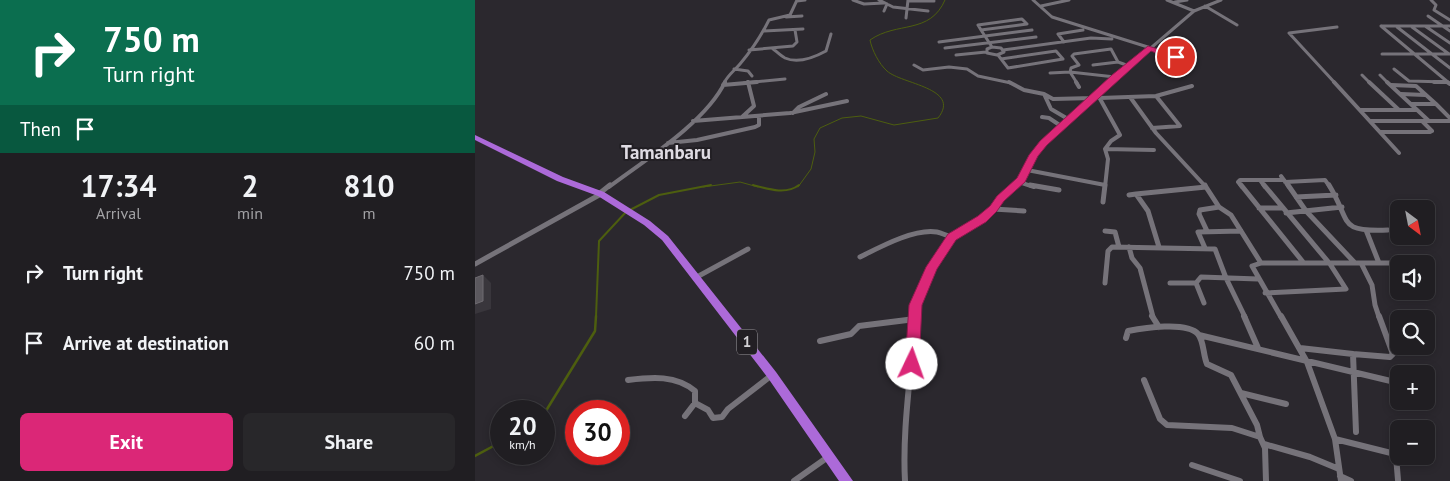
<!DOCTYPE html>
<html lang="en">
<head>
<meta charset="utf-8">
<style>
	body { margin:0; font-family:"PT Sans",sans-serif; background:#28272a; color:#f1f3f6; height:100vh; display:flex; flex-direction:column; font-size:19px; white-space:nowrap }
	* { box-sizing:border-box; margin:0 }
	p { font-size:16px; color:#a2a2a5 }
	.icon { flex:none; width:28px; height:28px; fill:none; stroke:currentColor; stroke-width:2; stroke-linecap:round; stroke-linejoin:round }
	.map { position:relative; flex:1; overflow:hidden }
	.sheet { display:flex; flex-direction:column; background:#201e22; width:475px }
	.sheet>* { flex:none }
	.banner { background:#0b6e4f; color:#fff; overflow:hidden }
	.needle { width:32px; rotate:148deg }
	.controls { position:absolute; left:915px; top:200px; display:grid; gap:10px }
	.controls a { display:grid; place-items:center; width:45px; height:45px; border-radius:8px; background:#201e22; box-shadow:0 2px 8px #0003,0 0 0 1px #3d3c40; font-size:25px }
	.speed { position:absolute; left:15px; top:400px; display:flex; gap:10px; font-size:25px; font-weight:700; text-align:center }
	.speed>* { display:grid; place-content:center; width:65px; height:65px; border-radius:50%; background:#201e22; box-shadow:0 2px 8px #0003,0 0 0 1px #3d3c40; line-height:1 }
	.speed small { font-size:12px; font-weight:400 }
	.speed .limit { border:8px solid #d22; background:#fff; color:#111 }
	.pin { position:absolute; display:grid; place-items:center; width:42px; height:42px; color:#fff; margin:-21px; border:2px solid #fff; border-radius:50%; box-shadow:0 1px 5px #0007 }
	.me { position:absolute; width:55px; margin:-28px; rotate:3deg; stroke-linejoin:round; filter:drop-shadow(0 0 4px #0008) }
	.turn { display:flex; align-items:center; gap:18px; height:105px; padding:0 20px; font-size:22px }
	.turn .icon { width:65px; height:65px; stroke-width:2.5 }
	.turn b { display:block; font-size:35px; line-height:42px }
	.then { display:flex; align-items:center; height:48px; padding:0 20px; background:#0003; gap:10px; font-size:19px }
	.eta { display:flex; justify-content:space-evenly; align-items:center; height:85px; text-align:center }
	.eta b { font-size:30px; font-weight:600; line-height:35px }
	.action { display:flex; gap:10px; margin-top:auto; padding:10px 20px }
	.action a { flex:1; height:58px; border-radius:8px; background:#db2777; color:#fff; font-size:20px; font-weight:600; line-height:58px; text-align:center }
	.action a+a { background:#28272a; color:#f1f3f6 }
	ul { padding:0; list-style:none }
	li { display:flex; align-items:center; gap:15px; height:70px; padding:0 20px }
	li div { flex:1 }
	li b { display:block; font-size:19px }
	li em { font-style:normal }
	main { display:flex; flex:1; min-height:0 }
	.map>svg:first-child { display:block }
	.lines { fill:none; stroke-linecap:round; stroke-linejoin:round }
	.stream-far2 { stroke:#4d5e0f; stroke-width:1 }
	.stream-far1 { stroke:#4d5e0f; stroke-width:2 }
	.stream { stroke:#4d5e0f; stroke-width:2.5 }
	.street-far3 { stroke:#76737a; stroke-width:3 }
	.street-far2 { stroke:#76737a; stroke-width:4 }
	.street-far1 { stroke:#76737a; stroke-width:5 }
	.street { stroke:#76737a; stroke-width:6 }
	.highway { fill:#ac6ad9; fill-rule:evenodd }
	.shaded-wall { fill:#39363c }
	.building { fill:#5b585e; stroke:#6e6b70 }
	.route { fill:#db2777; stroke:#8e194d }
	.labels { text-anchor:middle; stroke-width:4; stroke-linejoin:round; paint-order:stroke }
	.shield { fill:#221f24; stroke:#9f9ca1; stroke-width:1 }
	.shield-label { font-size:15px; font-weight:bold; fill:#d4d2d6 }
	.quarter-label { font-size:19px; font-weight:bold; fill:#dfdbe3; stroke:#221f24 }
</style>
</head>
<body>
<main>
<section class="sheet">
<div class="banner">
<div class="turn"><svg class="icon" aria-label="right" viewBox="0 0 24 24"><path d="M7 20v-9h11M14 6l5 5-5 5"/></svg><div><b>750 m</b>Turn right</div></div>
<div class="then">Then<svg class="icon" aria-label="arrive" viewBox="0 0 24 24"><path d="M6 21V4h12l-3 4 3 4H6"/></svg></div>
</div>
<div class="eta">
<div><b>17:34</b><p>Arrival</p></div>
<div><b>2</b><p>min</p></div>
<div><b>810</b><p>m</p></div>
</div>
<ul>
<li><svg class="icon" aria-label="right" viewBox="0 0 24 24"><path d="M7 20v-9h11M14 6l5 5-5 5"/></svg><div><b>Turn right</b></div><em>750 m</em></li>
<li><svg class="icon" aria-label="arrive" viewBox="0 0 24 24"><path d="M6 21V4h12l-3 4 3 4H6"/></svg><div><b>Arrive at destination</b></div><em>60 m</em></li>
</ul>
<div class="action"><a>Exit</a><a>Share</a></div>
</section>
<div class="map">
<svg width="975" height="481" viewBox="0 0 975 481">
	<rect width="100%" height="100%" fill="#2b282e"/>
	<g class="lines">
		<path class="stream-far2" d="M228,187L265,182L283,187
			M323,187L336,169L340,152L339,139L345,128L367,118L386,116L419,125L463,118C487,88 426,84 412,71C404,64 397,50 395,40C422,21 455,35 470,0"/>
		<path class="stream-far1" d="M278,185C293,189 311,195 324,185
			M155,210L184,195L236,185
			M121,317L124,241L151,212"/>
		<path class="stream" d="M69,414L120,331L121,316
			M0,456L26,442"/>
		<path class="street-far3" d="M378,0L389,4L409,3
			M404,0L418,7L453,11
			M558,0L577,17L676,48L687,53L689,57H701L711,72
			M692,0L719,11
			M956,0L961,5L959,10L975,20
			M322,1L330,0
			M434,1H459
			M700,2L712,0
			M566,6L594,0
			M730,6L762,25
			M409,11L412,4
			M953,16L975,31
			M311,17L327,16
			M431,18L433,0
			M547,19L552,24L506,30L503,25Z
			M906,26L974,83
			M906,26H975
			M950,26L975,43
			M922,27L975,68
			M937,27L974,54
			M506,30L517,47
			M289,31L328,29
			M464,42L557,30
			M589,42L583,34L608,30
			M517,47L526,48L529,52L522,55L512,53V49Z
			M297,48C301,51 306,56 310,58C323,64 340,57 351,51L356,34
			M470,48L561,37
			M274,50L318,46L322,42L320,30
			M528,50L616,38L637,39
			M907,54H975
			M481,55L511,52
			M523,55L533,68L588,59
			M526,59L581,51L588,59
			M439,65L448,70L474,67L492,69L503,76L536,83
			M618,65L643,62
			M259,69L273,71L277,76
			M919,69L934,81L972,82
			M575,73L595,72L640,77
			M887,75L895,83
			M905,75L913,83
			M249,83C253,75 259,71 265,64C276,51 286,36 294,20L315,15L322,0
			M269,83L310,79
			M602,83L595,72L596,68L604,65L597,56L599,54L636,49L643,62L654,66
			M635,83L719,11L746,0
			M860,83L814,33L862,27"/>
		<path class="street-far2" d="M534,82L549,90L569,94L578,99L618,98
			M601,82L604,87
			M859,82L924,153
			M894,82L924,110
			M912,82L954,121
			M959,82H972
			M972,82L975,84
			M248,85L282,82
			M916,85L941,86L961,104
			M569,94L576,109L593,119
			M926,94L950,95
			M624,97L645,135L636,141L630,149
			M655,97L681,133L731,187
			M625,98L681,96L717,86
			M937,104H961L975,118
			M886,110H942
			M318,113L324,107L351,94
			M267,117L279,106L273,82
			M567,117L574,118L586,126
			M218,121L315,113L372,101
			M895,121H947
			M677,128L705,126L681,96
			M906,132H955L957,131L947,121H975
			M193,143L222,140L280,127L284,125V118
			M552,170L630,185
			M806,176L814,187
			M785,180L790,187
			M544,182L559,187
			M810,182L850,180L855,187
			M134,187C170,160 231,122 250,82
			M538,187L546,180L562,150L593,119L637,82
			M630,187L633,159L630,149L679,150
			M767,187L763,182L765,180H809"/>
		<path class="street-far1" d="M555,185L584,190
			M730,185L731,187
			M766,185L828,262
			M789,185L855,264L871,289L790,293
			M813,185L831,211L880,263H904L891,230
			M854,185C877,223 862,232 913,230
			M125,193L135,185
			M661,194L731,187L744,207L756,215L786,263
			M654,195L661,194L673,211L684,247
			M821,197L861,195
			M628,202L630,185
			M784,208H807
			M518,209L549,211
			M811,213L867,207
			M630,231L640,232L644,247
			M732,231L724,214L725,210L744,207
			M654,247L657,258L665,268L678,317
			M730,248L723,232L766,231
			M385,257C405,247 440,228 462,232C467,233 472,236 477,237
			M886,263L897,285L900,305L904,317
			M904,263H922
			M0,264L126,194
			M220,278L273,249
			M630,283L633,251L637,247L740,249L751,278L770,317
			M695,283H721L726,277L783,279
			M721,283L729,303
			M440,317V309L457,267L477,237L507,219L518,209L525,198L540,185
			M806,317L777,266L786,263H880"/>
		<path class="street" d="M677,316L684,327
			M769,316L783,348
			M806,316L832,362L860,439L866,481
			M724,335L924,383
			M651,338L653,331C668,328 712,321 723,334C729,341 728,355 732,364L756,375L782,425L785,437
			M345,341L376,334L384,326L440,319
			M825,348L878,354
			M153,380C177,377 201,375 220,391V403
			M669,380L685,419L692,425L757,428L785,437L790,448L791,481
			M766,393L811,404
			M210,416L220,403L233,410L238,418L247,417L253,409L297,375
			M881,432L878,354L915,357L918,354L904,316
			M860,439L924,455
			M789,444L835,457L864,469
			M921,456L923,480
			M717,465L765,481
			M865,476L876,481
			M319,481L353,457
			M430,481C427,426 437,371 440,316"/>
		<path class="highway" d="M0,135L88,177L129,192L175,221L193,236L301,372L378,481H364L293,378L187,240L169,225L123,196L82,181L0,140Z"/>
	</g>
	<path class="shaded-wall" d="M8,275L16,283V309L0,314V304Z"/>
	<path class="building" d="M8,275V301L0,304V278Z"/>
	<path class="route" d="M673,46L690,51L692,55L701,54L705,57C692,64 687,55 676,51L572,145L563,156L550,182L529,201L522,211L511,222L481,240L462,269L447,305L444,364L442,368L437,370L432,368L430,364L434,305L451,267L473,234L503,216L515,206L522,196L542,178L554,155L565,141L637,75Z"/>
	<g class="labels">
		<rect class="shield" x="262" y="329.5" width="20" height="25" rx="4"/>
		<g class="shield-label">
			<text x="272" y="347">1</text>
		</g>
		<g class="quarter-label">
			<text x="191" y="159">Tamanbaru</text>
		</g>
	</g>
</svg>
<div class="controls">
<a><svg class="needle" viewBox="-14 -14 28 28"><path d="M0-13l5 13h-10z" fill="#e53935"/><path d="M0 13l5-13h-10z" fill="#a2a2a5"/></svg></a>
<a><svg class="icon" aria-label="sound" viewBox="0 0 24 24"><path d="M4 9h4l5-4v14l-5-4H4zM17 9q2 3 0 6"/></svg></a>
<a><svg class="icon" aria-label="search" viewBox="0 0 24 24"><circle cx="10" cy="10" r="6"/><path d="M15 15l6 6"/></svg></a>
<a>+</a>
<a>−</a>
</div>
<div class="speed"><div>20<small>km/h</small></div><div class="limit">30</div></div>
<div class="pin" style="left:701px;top:57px;background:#d93025"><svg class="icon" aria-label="arrive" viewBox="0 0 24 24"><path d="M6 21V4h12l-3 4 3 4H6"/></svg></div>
<svg class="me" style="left:437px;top:364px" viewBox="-20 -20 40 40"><circle r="19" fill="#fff"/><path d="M0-13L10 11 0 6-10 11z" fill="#db2777"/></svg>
</div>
</main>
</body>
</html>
